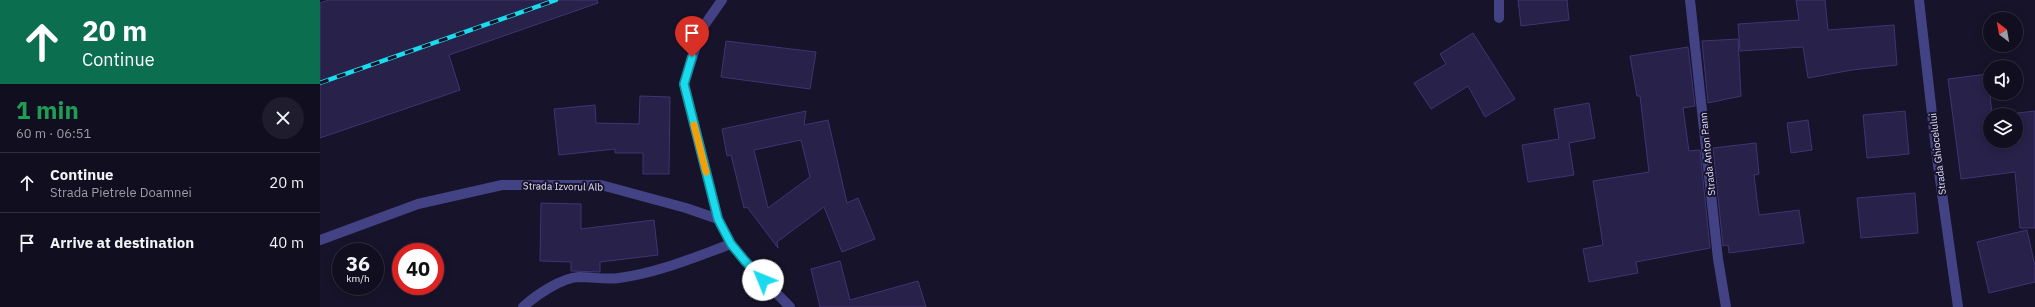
<!DOCTYPE html>
<html lang="en">
<head>
<meta charset="utf-8">
<style>
	body { margin:0; font-family:"IBM Plex Sans",sans-serif; background:#1e1c2d; color:#f1f3f6; height:100vh; display:flex; flex-direction:column; font-size:15px; white-space:nowrap }
	* { box-sizing:border-box; margin:0 }
	p { font-size:13px; color:#9c9ca5 }
	.icon { flex:none; width:22px; height:22px; fill:none; stroke:currentColor; stroke-width:2; stroke-linecap:round; stroke-linejoin:round }
	.map { position:relative; flex:1; overflow:hidden }
	.side { display:flex; flex-direction:column; background:#110e20; width:320px }
	.side>* { flex:none }
	.top-card { background:#0b6e4f; color:#fff; overflow:hidden }
	.needle { width:26px; rotate:329deg }
	.controls { position:absolute; left:1663px; top:12px; display:grid; gap:8px }
	.controls a { display:grid; place-items:center; width:40px; height:40px; border-radius:50%; background:#110e20; box-shadow:0 2px 10px #0003,0 0 0 1px #302e3e; font-size:20px }
	.speed { position:absolute; left:12px; top:243px; display:flex; gap:8px; font-size:20px; font-weight:700; text-align:center }
	.speed>* { display:grid; place-content:center; width:52px; height:52px; border-radius:50%; background:#110e20; box-shadow:0 2px 10px #0003,0 0 0 1px #302e3e; line-height:1 }
	.speed small { font-size:10px; font-weight:400 }
	.speed .limit { border:6px solid #d22; background:#fff; color:#111 }
	.pin { position:absolute; display:grid; place-items:center; width:34px; height:34px; color:#fff; margin:-41px -17px; border-radius:50% 50% 50% 0; rotate:-45deg; box-shadow:0 0 4px #0007 }
	.pin .icon { rotate:45deg }
	.me { position:absolute; width:44px; margin:-22px; rotate:315deg; stroke-linejoin:round; filter:drop-shadow(0 0 3px #0008) }
	.turn { display:flex; align-items:center; gap:14px; height:84px; padding:0 16px; font-size:18px }
	.turn .icon { width:52px; height:52px; stroke-width:2.5 }
	.turn b { display:block; font-size:28px; line-height:34px }
	.round { display:grid; place-items:center; flex:none; width:42px; height:42px; border-radius:21px; background:#1e1c2d }
	.head { display:flex; align-items:center; justify-content:space-between; height:68px; padding:0 16px }
	h1 { font-size:24px; font-weight:800; line-height:30px; color:#1e9e55 }
	ul { padding:0; list-style:none }
	li { display:flex; align-items:center; gap:12px; height:60px; padding:0 16px; border-top:1px solid #302e3e }
	li div { flex:1 }
	li b { display:block; font-size:15px }
	li em { font-style:normal }
	main { display:flex; flex:1; min-height:0 }
	.map>svg:first-child { display:block }
	.building { fill:#282149; stroke:#403473; fill-rule:evenodd }
	.lines { fill:none; stroke-linecap:round; stroke-linejoin:round }
	.minor { stroke:#434285; stroke-width:10 }
	.tertiary { stroke:#434285; stroke-width:10 }
	.rail-casing { stroke:#1adbed; stroke-width:4.5 }
	.rail { stroke:#17132a; stroke-width:3; stroke-dasharray:9; stroke-linecap:butt }
	.route-casing { stroke:#118e9a; stroke-width:10 }
	.route { stroke:#1adbed; stroke-width:7 }
	.slow { stroke:#f59e0b; stroke-width:7 }
	.labels { text-anchor:middle; stroke-width:4; stroke-linejoin:round; paint-order:stroke }
	.street-label { font-size:10px; fill:#e1defc; stroke:#17132a }
</style>
</head>
<body>
<main>
<section class="side">
<div class="top-card">
<div class="turn"><svg class="icon" aria-label="ahead" viewBox="0 0 24 24"><path d="M12 20V5M6 11l6-6 6 6"/></svg><div><b>20 m</b>Continue</div></div>
</div>
<div class="head"><div><h1>1 min</h1><p>60 m · 06:51</p></div><a class="round"><svg class="icon" aria-label="close" viewBox="0 0 24 24"><path d="M6 6l12 12M18 6L6 18"/></svg></a></div>
<ul>
<li><svg class="icon" aria-label="ahead" viewBox="0 0 24 24"><path d="M12 20V5M6 11l6-6 6 6"/></svg><div><b>Continue</b><p>Strada Pietrele Doamnei</p></div><em>20 m</em></li>
<li><svg class="icon" aria-label="arrive" viewBox="0 0 24 24"><path d="M6 21V4h12l-3 4 3 4H6"/></svg><div><b>Arrive at destination</b></div><em>40 m</em></li>
</ul>
</section>
<div class="map">
<svg width="1715" height="307" viewBox="0 0 1715 307">
	<rect width="100%" height="100%" fill="#17132a"/>
	<path class="building" d="M9,0H277L278,3L129,55L140,90L0,138V3Z
		M1198,0H1247L1249,20L1201,26Z
		M1476,0H1505L1508,30L1574,25L1577,65L1532,70L1488,78L1483,47L1420,51L1418,24L1479,20Z
		M1153,33L1195,99L1165,117L1148,86L1111,109L1094,83L1126,64L1120,54Z
		M1418,39L1421,96L1388,103L1382,41Z
		M406,41L496,52L490,89L401,77Z
		M1368,47L1375,106L1363,108L1369,151L1380,150L1390,248L1316,262L1318,273L1269,282L1263,249L1283,245L1273,181L1329,172L1320,96H1317L1310,56Z
		M1668,74L1672,115H1670V141H1696V115H1681L1715,111V228H1700L1695,172L1641,179L1628,79Z
		M320,96L350,97L349,174H323V153H295V149L239,155L234,109L275,105L276,123L319,124Z
		M1269,103L1275,138L1249,143L1254,175L1208,182L1202,145L1239,139L1234,109Z
		M486,111L484,125L508,120L527,203L538,198L555,239L522,252L504,207L457,242L458,248L427,207L424,208L411,155L407,156L402,129ZM481,140L490,177L448,208L434,150Z
		M1585,111L1589,154L1547,158L1543,115Z
		M1488,120L1492,150L1471,153L1467,123Z
		M1436,143L1439,174L1434,175L1439,215L1479,210L1484,243L1409,253L1408,245L1403,246L1393,148Z
		M1595,193L1598,233L1541,238L1537,198Z
		M221,203L261,204V229L334,220L338,255L280,262V272L251,271V262L220,261Z
		M1707,230L1715,266V282L1669,293L1657,242Z
		M520,261L530,300L598,281L606,307H500L491,269Z"/>
	<g class="lines">
		<path class="minor" d="M1179,0V18
			M1370,0L1398,259L1406,307
			M1599,0L1617,158L1638,307
			M0,240L98,204L182,185H281L366,208L398,219
			M203,307C216,295 241,278 259,277C273,277 286,280 299,278C338,273 375,257 411,244"/>
		<path class="tertiary" d="M402,0L381,30L364,84L398,219L411,244L425,261L470,307"/>
		<defs>
			<path id="rail" d="M0,83L236,0"/>
		</defs>
		<use href="#rail" class="rail-casing"/>
		<use href="#rail" class="rail"/>
	</g>
	<g class="lines">
		<defs>
			<path id="route" d="M372,57L364,84L398,219L411,244L425,261L443,280"/>
		</defs>
		<use href="#route" class="route-casing"/>
		<use href="#route" class="route"/>
		<path class="slow" d="M374,125L386,172"/>
	</g>
	<g class="labels">
		<g class="street-label">
			<text transform="translate(1387 154) rotate(-96)" y="4">Strada Anton Pann</text>
			<text transform="translate(1617 154) rotate(-97)" y="4">Strada Ghiocelului</text>
			<text transform="translate(243 186) rotate(1)" y="4">Strada Izvorul Alb</text>
		</g>
	</g>
</svg>
<div class="controls">
<a><svg class="needle" viewBox="-14 -14 28 28"><path d="M0-13l5 13h-10z" fill="#e53935"/><path d="M0 13l5-13h-10z" fill="#9c9ca5"/></svg></a>
<a><svg class="icon" aria-label="sound" viewBox="0 0 24 24"><path d="M4 9h4l5-4v14l-5-4H4zM17 9q2 3 0 6"/></svg></a>
<a><svg class="icon" aria-label="layers" viewBox="0 0 24 24"><path d="M12 4l9 5-9 5-9-5zM3 14l9 5 9-5"/></svg></a>
</div>
<div class="speed"><div>36<small>km/h</small></div><div class="limit">40</div></div>
<div class="pin" style="left:372px;top:57px;background:#d93025"><svg class="icon" aria-label="arrive" viewBox="0 0 24 24"><path d="M6 21V4h12l-3 4 3 4H6"/></svg></div>
<svg class="me" style="left:443px;top:280px" viewBox="-20 -20 40 40"><circle r="19" fill="#fff"/><path d="M0-13L10 11 0 6-10 11z" fill="#1adbed"/></svg>
</div>
</main>
</body>
</html>
